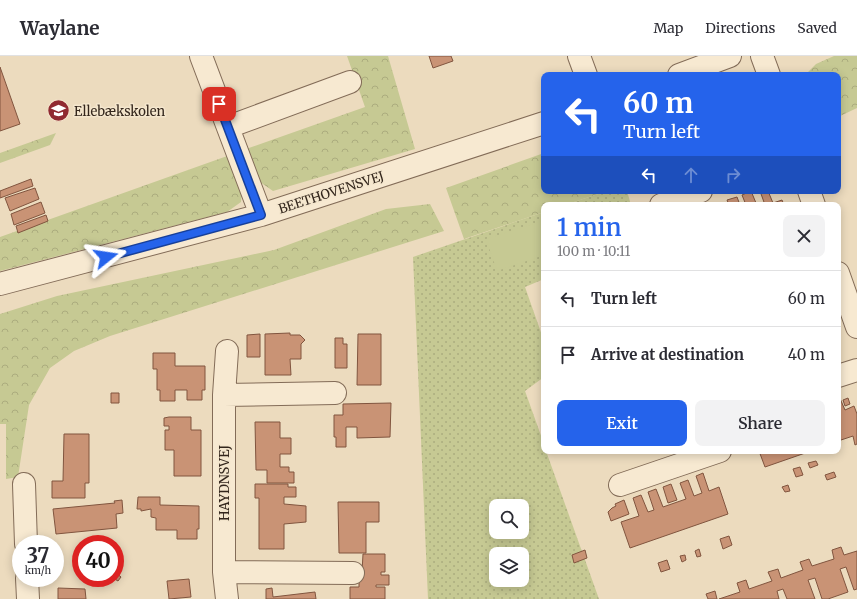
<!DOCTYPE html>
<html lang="en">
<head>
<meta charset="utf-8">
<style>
	body { margin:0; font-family:Merriweather,serif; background:#f2f2f3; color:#2b2b33; height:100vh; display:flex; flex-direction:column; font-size:15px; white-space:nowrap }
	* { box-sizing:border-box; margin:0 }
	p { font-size:13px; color:#7c7c81 }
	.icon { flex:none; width:22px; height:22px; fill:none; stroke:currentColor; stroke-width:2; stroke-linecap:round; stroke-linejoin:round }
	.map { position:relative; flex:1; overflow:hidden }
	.side { position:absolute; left:541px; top:146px; width:300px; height:252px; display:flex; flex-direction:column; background:#fff; border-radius:8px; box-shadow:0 2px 10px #0003 }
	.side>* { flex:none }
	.guide { position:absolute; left:541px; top:16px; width:300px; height:122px; border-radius:8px; box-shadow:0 2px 10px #0003; background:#2563eb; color:#fff; overflow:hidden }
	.fabs { position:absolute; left:489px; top:443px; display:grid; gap:8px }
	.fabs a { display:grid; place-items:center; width:40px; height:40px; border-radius:8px; background:#fff; box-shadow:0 2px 10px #0003; font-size:20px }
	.speed { position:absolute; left:12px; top:479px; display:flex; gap:8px; font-size:20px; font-weight:700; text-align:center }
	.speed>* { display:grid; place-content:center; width:52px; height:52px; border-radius:50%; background:#fff; box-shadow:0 2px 10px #0003; line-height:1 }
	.speed small { font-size:10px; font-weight:400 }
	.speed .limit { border:6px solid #d22; background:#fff; color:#111 }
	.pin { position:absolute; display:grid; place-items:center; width:34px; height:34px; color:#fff; margin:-17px; border-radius:8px; box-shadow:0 2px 6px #0006 }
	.me { position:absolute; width:44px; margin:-22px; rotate:75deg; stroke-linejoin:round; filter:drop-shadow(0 0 3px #0008) }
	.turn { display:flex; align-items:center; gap:14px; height:84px; padding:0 16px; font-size:18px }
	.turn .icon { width:52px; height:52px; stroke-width:2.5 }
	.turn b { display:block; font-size:28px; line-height:34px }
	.lanes { display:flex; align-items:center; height:38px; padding:0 16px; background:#0003; justify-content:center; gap:20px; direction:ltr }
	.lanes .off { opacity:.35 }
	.round { display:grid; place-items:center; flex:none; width:42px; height:42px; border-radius:8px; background:#f2f2f3 }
	.head { display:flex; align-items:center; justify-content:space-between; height:68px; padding:0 16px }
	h1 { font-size:24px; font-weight:600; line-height:30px; color:#2563eb }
	.button { display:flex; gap:8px; margin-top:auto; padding:8px 16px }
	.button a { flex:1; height:46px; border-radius:8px; background:#2563eb; color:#fff; font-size:16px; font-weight:600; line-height:46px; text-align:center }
	.button a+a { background:#f2f2f3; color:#2b2b33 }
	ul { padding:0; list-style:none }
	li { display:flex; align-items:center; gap:12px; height:56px; padding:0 16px; border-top:1px solid #e1e1e2 }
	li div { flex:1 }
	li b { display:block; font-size:15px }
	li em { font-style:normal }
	header { display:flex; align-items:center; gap:24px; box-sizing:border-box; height:56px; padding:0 20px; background:#fff; border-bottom:1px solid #e1e1e2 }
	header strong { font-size:19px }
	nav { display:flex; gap:22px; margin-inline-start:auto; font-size:14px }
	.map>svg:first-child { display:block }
	.forest { fill:url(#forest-crowns) }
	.park { fill:url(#park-dots); fill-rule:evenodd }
	.pitch { fill:#c6c993 }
	.building { fill:#c99375; stroke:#81553f }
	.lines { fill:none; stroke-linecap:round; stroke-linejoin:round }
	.minor-casing { stroke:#836c58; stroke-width:24 }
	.minor { stroke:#f7e9d1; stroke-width:22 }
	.route-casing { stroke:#184099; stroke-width:10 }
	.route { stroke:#2563eb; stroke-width:7 }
	.labels { text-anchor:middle; stroke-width:3; stroke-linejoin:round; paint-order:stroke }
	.poi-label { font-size:13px; fill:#33261c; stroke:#f4e6cd; text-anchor:start }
	.street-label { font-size:13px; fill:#33261c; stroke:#f4e6cd }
</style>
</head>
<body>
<header>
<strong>Waylane</strong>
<nav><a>Map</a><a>Directions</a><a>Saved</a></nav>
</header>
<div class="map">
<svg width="857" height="543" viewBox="0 0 857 543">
	<defs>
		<pattern id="forest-crowns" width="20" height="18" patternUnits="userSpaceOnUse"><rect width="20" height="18" fill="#c6c993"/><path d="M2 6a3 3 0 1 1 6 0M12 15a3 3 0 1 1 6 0" fill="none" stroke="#abac7e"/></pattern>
		<pattern id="park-dots" width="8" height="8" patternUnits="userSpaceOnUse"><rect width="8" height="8" fill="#c6c993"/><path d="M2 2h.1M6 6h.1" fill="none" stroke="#abac7e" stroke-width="1.8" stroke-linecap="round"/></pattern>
	</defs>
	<rect width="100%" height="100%" fill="#ecdbbe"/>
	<path class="forest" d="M347,0H388L415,93L273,135L260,126L246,93L365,51Z
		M834,0H857V52L838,61V19H805L816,8Z
		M56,77L50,89L0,107V97Z
		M544,97V135H607L565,149H544V156L464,183L446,132Z
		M230,99L242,134L241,146L227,156L0,215V181Z
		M430,148L444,175L110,280L74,295L50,312L29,349L18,421L6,423V368H0V258L57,240L274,194L386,153Z"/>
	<path class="park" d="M607,135H627L631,149H565Z
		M544,156V223L525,231L544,285V321L525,335L544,388V395H546L599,543H428L413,201ZM496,450H522V476H496ZM496,498H522V524H496Z"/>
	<path class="pitch" d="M542,165L544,170V199L497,215L486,183Z"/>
	<path class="building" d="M429,0H451L453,5L433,12Z
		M0,11L20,68L0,75Z
		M31,123L33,130L0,142V135Z
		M35,132L39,143L10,155L5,142Z
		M751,135L756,147H758L759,149H746L742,139Z
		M760,135H768L773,147L782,144L784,149H765Z
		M737,141L740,149H729L727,144Z
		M41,146L45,157L14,169L11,158Z
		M46,159L48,165L18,177L16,170Z
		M290,277V279H300L305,284L301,288V303H290L291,319H265V278Z
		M260,278V301H247V279Z
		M358,278H381V329H357Z
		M335,282H343V288H347V312H335Z
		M153,297H175V310H205V334H202V344H187V334H175V345H160V334H157V313H153Z
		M111,337H119V347H111Z
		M838,338L845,354L854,350L857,358V388L855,389L853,380L838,385Z
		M848,342L850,348L845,350L843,344Z
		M391,347L390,381L357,382V371H346V391H336V381H334V359H343V348Z
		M169,361H191V374H201V420H174V394H165V374H169V370H164V362Z
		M255,366H280V382H291V398H280V411H289V416H294V427H267V414H256Z
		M64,378H89V427H85V442H52V425H63Z
		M759,395H811L765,411Z
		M816,405L818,409L810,412L808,407Z
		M800,411L803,419L796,421L793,413Z
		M834,416L836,421L827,424L825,419Z
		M703,417L709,435L719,431L728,458L630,492L621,466L639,460L633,442L641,439L648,456L654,454L648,436L656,433L663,451L686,443L680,427L688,424L694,440L702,437L696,420Z
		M255,428H288V431H296V441H284V448L306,450V466L284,468V493H259V442H255Z
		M671,428L677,444L668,447L663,431Z
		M788,429L790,435L785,436L782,431Z
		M138,441H160V449L199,450V473H197V483H177V474H156V462L151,461V453L141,455V453H137Z
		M122,444L123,457L116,458L117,472L56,478L53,453L115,447L114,445Z
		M624,444L629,458L611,465L608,456L612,452L616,450L615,448Z
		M338,446H379V466H366V497H339Z
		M729,480L732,489L723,493L720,483Z
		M841,491L844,499L857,495V533L854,534L846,511L840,513L848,536L828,543H822L815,522L808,524L815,543H787L783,533L777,535L779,543H719L740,536L737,527L746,524L749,533L772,525L768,516L778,513L781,522L803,514L800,506L809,503L812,510L834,503L832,494Z
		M699,493L701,500L697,501L695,495Z
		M585,494L587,502L574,507L572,499Z
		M363,498H385V516H381V519H389V529H376V531H385V543H350V531H359V516H362Z
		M685,499L686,504L682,506L680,500Z
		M667,504L670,513L661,516L658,507Z
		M115,516L121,521L118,525L113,522H115Z
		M189,523L191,541L169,543L167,525Z
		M58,532L85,533L86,543H58Z
		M272,532L273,541L315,536L316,543H266V533Z
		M715,535L717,543H708L706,538Z"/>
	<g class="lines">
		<defs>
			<path id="minor" d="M201,0L261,159
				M579,0L586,19
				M762,0L769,19
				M679,19L730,0
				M228,71L350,26
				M809,135L814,149
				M661,149L701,135
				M838,217L857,271
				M0,228L261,159L544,67
				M838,320L857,314
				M224,339L335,337
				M24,428L26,488
				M620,429L720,395
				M224,516L353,517
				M27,522L28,543
				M227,543L224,516V339L227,295"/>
		</defs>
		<use href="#minor" class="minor-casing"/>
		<use href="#minor" class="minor"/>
	</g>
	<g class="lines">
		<defs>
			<path id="route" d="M106,201L261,159L219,48"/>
		</defs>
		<use href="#route" class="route-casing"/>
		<use href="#route" class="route"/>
	</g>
	<defs>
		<symbol id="school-disc" viewBox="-11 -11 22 22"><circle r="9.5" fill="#902a31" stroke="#f4e6cd"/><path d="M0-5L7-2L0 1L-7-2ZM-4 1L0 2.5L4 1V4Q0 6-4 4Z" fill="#fff"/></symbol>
	</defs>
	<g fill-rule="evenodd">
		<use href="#school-disc" x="46" y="42" width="25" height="25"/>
	</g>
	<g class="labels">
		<g class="poi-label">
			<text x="74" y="60">Ellebækskolen</text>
		</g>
		<g class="street-label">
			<text transform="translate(331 136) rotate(-18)" y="5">BEETHOVENSVEJ</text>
			<text transform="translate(224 427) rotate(-90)" y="5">HAYDNSVEJ</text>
		</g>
	</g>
</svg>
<div class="fabs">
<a><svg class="icon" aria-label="search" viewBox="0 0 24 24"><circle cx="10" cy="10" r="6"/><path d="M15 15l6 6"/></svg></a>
<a><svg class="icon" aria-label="layers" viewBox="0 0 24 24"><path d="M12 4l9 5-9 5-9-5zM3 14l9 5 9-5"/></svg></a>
</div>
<div class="speed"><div>37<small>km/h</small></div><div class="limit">40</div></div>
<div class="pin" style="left:219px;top:48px;background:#d93025"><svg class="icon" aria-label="arrive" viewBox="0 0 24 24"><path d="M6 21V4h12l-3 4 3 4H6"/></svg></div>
<svg class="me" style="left:106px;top:201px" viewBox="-20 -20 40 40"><path d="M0-17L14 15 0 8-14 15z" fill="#2563eb" stroke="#fff" stroke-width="4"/></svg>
<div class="guide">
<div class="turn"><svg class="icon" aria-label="left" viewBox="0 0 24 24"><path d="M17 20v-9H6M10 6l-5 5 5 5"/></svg><div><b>60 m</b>Turn left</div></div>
<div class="lanes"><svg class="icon" aria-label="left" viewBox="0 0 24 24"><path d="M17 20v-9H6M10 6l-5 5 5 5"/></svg><svg class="icon off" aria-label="ahead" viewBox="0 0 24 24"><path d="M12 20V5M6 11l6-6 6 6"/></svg><svg class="icon off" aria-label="right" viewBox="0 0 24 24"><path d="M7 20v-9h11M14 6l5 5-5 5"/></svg></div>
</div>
<section class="side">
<div class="head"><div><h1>1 min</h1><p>100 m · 10:11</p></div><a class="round"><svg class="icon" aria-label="close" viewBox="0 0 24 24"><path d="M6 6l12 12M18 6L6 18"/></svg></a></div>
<ul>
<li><svg class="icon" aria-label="left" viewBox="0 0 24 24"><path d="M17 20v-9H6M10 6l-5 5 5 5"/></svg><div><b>Turn left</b></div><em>60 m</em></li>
<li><svg class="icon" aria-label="arrive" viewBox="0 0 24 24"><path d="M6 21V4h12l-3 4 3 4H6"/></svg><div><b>Arrive at destination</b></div><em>40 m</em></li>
</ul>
<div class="button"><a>Exit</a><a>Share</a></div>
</section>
</div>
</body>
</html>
